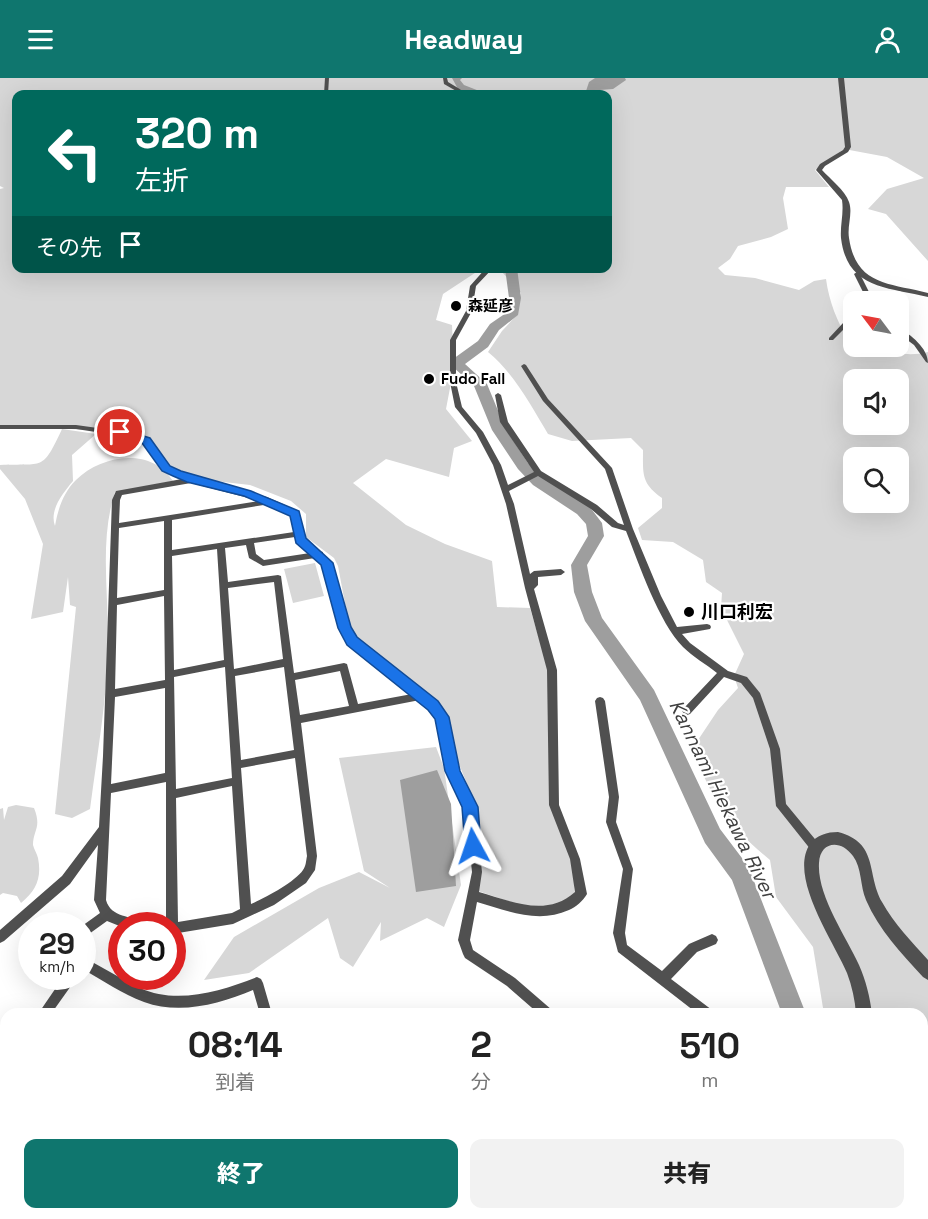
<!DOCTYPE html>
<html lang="ja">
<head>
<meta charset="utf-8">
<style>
	body { margin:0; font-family:"Space Grotesk","Noto Sans JP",sans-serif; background:#f2f2f2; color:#222; height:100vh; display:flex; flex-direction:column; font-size:22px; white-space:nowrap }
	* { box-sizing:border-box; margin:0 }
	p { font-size:20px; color:#767676 }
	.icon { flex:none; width:33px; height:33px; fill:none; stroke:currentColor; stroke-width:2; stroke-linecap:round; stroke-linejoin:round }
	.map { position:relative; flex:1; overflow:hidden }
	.panel { position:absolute; left:0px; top:930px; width:928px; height:212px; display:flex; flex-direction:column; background:#fff; border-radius:18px 18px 0 0; box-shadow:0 6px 24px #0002 }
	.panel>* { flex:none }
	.hud { position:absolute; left:12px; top:12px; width:600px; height:183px; border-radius:12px; box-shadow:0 6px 24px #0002; background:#00695c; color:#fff; overflow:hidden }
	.needle { width:39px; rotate:302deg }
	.controls { position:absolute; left:843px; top:213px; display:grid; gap:12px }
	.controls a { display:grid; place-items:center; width:66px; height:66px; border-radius:12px; background:#fff; box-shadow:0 6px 24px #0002; font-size:30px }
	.speed { position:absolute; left:18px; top:834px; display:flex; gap:12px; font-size:30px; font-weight:700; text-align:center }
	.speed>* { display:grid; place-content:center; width:78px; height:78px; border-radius:50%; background:#fff; box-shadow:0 6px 24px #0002; line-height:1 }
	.speed small { font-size:15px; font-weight:400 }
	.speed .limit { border:9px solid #d22; background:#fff; color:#111 }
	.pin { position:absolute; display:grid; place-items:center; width:51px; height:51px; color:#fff; margin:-26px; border:3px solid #fff; border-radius:50%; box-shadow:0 2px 6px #0007 }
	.me { position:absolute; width:66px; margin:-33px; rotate:355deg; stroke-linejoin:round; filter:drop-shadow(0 0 4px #0008) }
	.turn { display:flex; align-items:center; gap:21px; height:126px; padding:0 24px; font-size:27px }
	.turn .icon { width:78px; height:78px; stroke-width:2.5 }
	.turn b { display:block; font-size:42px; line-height:51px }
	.then { display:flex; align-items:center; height:57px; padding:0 24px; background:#0003; gap:12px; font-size:22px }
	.eta { display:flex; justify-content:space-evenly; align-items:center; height:102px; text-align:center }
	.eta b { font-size:36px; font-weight:800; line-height:42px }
	.button { display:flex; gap:12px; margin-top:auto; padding:12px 24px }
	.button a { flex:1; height:69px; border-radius:12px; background:#0f766e; color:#fff; font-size:24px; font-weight:800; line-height:69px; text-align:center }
	.button a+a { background:#f2f2f2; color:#222 }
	header { display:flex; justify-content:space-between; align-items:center; height:78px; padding:0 24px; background:#0f766e; color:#fff; font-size:27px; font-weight:800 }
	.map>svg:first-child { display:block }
	.green { fill:#d7d7d7; fill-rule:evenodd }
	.water { fill:#9e9e9e }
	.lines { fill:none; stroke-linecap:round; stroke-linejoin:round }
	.river { fill:#9e9e9e; fill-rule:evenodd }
	.minor { fill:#505050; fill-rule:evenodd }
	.tertiary { fill:#505050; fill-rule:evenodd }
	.route { fill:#1a73e8; stroke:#114b97; stroke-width:1.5 }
	.poi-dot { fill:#000; stroke:#fff; stroke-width:2 }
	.labels { text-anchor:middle; stroke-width:4.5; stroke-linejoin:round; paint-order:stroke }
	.far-poi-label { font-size:15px; font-weight:bold; fill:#000; stroke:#fff; text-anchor:start }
	.poi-label { font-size:18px; font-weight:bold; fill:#000; stroke:#fff; text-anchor:start }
	.water-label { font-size:20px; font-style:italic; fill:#3f3f3f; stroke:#fff }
</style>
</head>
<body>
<header><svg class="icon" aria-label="menu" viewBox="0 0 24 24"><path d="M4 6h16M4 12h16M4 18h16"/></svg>Headway<svg class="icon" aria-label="person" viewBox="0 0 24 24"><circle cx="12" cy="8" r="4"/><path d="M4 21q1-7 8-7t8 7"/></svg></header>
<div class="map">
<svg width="928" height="1141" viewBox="0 0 928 1141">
	<rect width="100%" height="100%" fill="#fff"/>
	<path class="green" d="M0,0H928V183L886,136L868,131L887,111L924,100L887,79L844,71L815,92L829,109H786L783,120L788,151L771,159L738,168L730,181L718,190L725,197L755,200L799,212L814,203L826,201C829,223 837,244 849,263L853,264L854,268C880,269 901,281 928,274V1105L922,1101V936H824L813,869L776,819L770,782C725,745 714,723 692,671L718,632L738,610L734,598L744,576L721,530L722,515L706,504L703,482L673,464L642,462L638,450L662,430V420C641,405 643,396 643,372L631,360L572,363L548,356C532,329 513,294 488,274L502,253L517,237L521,215L502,194V191L608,190V16H476L469,14L459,16H16V190L481,191L443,216L436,242L452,247L454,289L446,331L472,363L454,370L449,399L386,381L353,405L406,447L445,466L492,483L497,529L530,530L547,588L556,736L573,789L575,819L544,835L475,812L471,716L451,666V653L434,629L352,563L338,488L334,480L306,459V436L291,423L250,407L215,403L168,392L138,356L58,350H0V111L4,110L0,108ZM854,302H898V346H854ZM854,380H898V424H854Z
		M62,351L96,356L72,377L73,403C63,415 49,432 55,448C58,431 63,415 76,402C102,376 152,369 173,403L115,414C99,463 109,516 108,568C107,622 97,677 90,731L72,740L55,736L76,529L70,527L68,499L63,534L31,541L43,466L25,421L0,391V387C44,385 42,394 62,351Z
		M315,485L324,518L293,525L284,491Z
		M436,669L444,690L461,807L444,849L427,840L380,863L381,844L353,889L340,880L328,840L249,895L204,902L234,859L319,810L359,794L390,810L364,793L339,680Z
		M16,727L34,730C42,750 33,752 33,767C34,771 37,776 38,780C42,800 36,813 21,825L17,818L3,815L0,817V731L3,730L4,742L8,729Z
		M0,949L6,968V1136H522V1141H0Z"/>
	<path class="water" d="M595,0H625L626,2L613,11L586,13L589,4Z
		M437,692L451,726L456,808L416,814L400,702Z"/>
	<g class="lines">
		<path class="river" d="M452,0H462L460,2L464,7L487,16H476L458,11Z
			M505,190H517L521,220L518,237L499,252L488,269L465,286L487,306L506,352L528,385L543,399L589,428L602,445L604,458L587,487L592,514L602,540L654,612L720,751L748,788L806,936H782L732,802L705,765L640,622L585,543L574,514L571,487L588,458L586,446L577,436L533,407L518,391L492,352L474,308L452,288L453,281L478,263L490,246L506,235L509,220Z
			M762,1136H790L788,1141H760Z"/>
		<path class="minor" d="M325,0H329L328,16H324Z
			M443,0H447L448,4L463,13V15L456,16L458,14L444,6Z
			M486,190H493L476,208L472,233L456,262V304L462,329L483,354L501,387L508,407L534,394L500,344L495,317L498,315L501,317L508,344L541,393L597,427L618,445L624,447L605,391L543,323L521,288L524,286L526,287L548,321L612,390L633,451L661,518L677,549L707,546L710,547L711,549L710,551L682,556L690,565L728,593L747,599L760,615L780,671L786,726L819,766L820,769L819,772L815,774L811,772L776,728L770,671L753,620L741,605L724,599L690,636L687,637L684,636L682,633L684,630L717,595C706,586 693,579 683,569C659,545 639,486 626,453L612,449L591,431L538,398L509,413L514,426L530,496L534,493L561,491L565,494L561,497L538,499V507L534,511L557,592L559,727L580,781L587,816C583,823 576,829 569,832C538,846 508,833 477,824L470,862L473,872L515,900L552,932L554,936H539L507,908L465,880L463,876L458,862L472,794L465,729L445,684L443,660L438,641L430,630L420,622L301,645L317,778L315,792L306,805L274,827L233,846L172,856V848H166V704L111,715L106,822C111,840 131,838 146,844L147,848H122V849L107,843L82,861V848L100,835L94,822L98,767L70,806L4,863L0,865V852L62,798L99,749L103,678L112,422L116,413L182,401L162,390L144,367L136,360L76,351H0V347H76L141,356L149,364L163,383L172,390L202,403L267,419L283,426L298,434C304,451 301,469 323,474V477L331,485L348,549L355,561L436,624L447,639L453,660L455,684L475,729L482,794L479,814C511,823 546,840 575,814L570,781L549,727L547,592L525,510L506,426L493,387L476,355L455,329L450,304V262L466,233L470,208ZM191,405L260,423L119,445L120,422L122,417ZM270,426L291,437L294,454L172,472V442ZM164,443V512L117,520L119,450ZM295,459L297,464L310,475L264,482L256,476L254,465ZM246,467L249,480L263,488L315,480L323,486L340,550L349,565L412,616L358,626L347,586L344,585L294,595L281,498L278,497L228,504L225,470ZM217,471L224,582L174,592L172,478ZM274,504L283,581L234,591L228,510ZM164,518L165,602L115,611L117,527ZM225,589L232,700L176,711L174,599ZM284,589L294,672L241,682L235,598ZM340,593L349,628L300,637L295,602ZM165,610V695L111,706L115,619ZM295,680L307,778C306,783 306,788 303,792C295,804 265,820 251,826L241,690ZM232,708L240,831L232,835L178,844L176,720Z
			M857,194L860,196L874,224H868L854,196Z
			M854,228L850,245L833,262H829V260L844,244L849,229Z
			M898,249C911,257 928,270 928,285L926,284L914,267L898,255Z
			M600,619L603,620L605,623L619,719L616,744L633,791L625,855L627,867L662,893L689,866L712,856L716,858L718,862L716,866L697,874L671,901L712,932L714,936H698L618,874L613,855L623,791L606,744L609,719L595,623L597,620Z
			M82,879C102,888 120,901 140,910C177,927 221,913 257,899L261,901L263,905L272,936H260L253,912C220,926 180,937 144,924C122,916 103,902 82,891Z
			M64,898H78L51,936H38Z
			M922,1125L928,1128V1141H922L917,1136H922Z
			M630,1136H644L646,1141H632Z
			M658,1136H672L674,1141H660Z
			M796,1136H810L809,1141H795Z
			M874,1136H889L890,1137L888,1141H877Z"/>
		<path class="tertiary" d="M838,0H844L851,69L848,74L825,88L822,92C830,101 845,112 849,124C853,135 847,148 849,160C856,208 890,205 928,215V219C887,209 847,211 841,160C840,147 844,135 842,122L816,92L820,86L843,72L845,69Z
			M838,754C879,765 866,795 882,824C894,846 912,864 928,882V902L923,899C901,875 879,852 866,822C860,808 862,790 853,778C841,761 820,763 819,785C817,818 846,858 859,887C866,903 870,919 872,936H856C855,922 852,908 847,895C834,864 788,799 810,766C817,757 827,754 838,754Z
			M817,1136H835L833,1141H815Z"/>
	</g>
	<path class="route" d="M120,351L150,360L170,388L181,393L251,413L299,433L306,460L333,485L351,549L357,559L438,623L449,639L460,693L478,729L481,768L479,774L473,776L468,774L465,768L462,729L445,693L435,641L428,632L347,567L338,550L321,487L296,465L290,438L244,418L187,404L173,398L162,393L142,365L116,356L115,354Z"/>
	<g class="poi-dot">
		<circle cx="456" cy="228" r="6"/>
		<circle cx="429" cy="301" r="6"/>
		<circle cx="689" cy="534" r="6"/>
	</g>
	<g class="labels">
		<g class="far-poi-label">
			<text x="468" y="233">森延彦</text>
			<text x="441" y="306">Fudo Fall</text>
		</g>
		<g class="poi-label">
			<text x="701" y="540">川口利宏</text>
		</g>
		<g class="water-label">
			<text transform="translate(723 721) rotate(64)" y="7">Kannami Hiekawa River</text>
		</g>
	</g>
</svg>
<div class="controls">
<a><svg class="needle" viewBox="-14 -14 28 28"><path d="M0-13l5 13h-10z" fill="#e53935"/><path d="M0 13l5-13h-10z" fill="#767676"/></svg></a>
<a><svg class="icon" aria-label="sound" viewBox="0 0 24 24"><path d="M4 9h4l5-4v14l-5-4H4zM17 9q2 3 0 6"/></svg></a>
<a><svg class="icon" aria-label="search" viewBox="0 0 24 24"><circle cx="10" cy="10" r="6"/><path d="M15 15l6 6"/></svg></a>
</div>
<div class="speed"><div>29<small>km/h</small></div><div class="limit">30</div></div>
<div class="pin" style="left:120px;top:354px;background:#d93025"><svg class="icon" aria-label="arrive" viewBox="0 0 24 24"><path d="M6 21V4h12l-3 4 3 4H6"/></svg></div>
<svg class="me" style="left:473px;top:768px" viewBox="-20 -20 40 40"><path d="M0-17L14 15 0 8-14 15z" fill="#1a73e8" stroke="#fff" stroke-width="4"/></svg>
<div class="hud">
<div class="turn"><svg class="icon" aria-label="left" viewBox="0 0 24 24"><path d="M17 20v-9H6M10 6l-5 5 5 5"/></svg><div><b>320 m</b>左折</div></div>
<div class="then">その先<svg class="icon" aria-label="arrive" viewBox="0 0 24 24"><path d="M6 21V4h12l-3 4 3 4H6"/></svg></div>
</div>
<section class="panel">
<div class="eta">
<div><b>08:14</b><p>到着</p></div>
<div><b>2</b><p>分</p></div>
<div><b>510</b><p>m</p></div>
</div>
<div class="button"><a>終了</a><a>共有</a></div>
</section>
</div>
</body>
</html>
